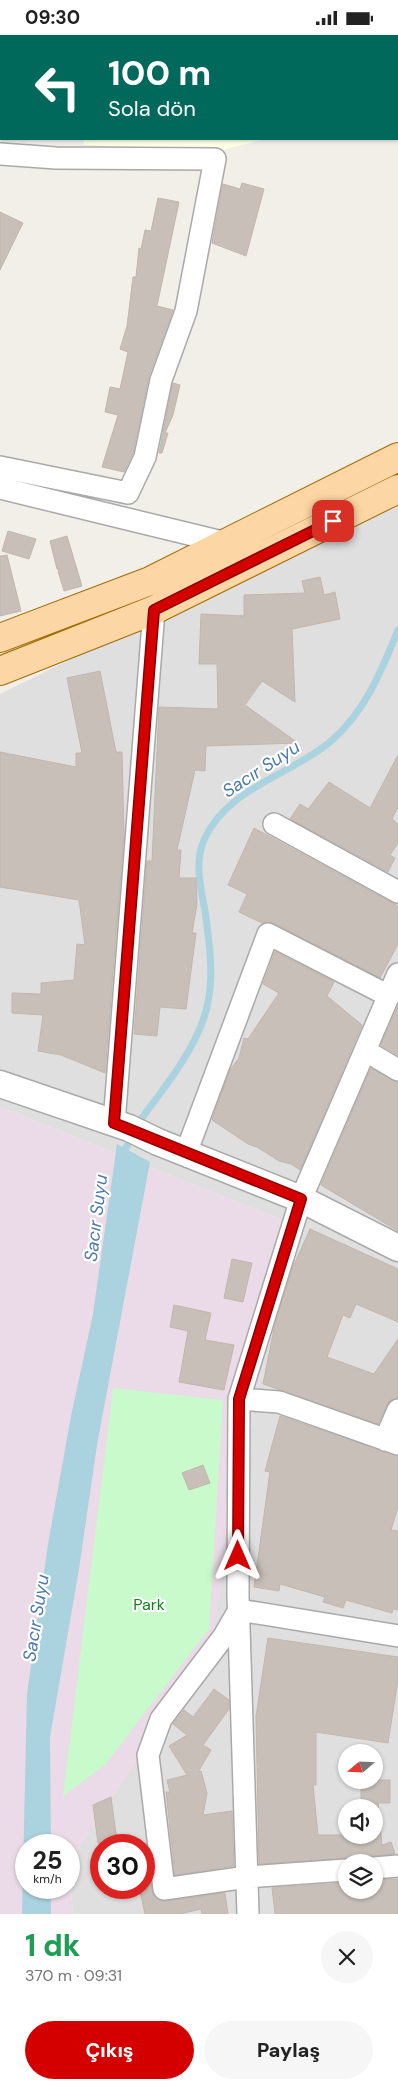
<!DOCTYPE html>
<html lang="tr">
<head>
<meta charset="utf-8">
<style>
	body { margin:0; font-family:"DM Sans",sans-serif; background:#f6f6f6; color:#222; height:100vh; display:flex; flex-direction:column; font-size:19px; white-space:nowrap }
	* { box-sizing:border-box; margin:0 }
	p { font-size:16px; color:#767676 }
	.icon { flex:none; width:28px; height:28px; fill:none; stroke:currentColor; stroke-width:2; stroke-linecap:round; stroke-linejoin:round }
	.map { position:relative; height:1879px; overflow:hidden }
	.sheet { display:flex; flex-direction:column; background:#fff; flex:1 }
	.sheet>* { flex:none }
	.hud { position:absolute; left:0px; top:0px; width:399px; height:105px; box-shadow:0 1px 4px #0004; background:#00695c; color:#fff; overflow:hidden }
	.needle { width:32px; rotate:251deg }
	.tools { position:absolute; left:338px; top:1709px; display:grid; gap:10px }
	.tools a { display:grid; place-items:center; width:45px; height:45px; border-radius:50%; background:#fff; box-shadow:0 1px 4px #0004; font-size:25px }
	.speed { position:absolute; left:15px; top:1799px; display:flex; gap:10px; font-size:25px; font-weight:700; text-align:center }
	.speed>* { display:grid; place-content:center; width:65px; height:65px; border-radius:50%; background:#fff; box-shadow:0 1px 4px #0004; line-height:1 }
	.speed small { font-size:12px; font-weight:400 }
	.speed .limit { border:8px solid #d22; background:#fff; color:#111 }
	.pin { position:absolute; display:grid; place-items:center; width:42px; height:42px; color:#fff; margin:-21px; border-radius:10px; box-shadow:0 2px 8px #0006 }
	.me { position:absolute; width:55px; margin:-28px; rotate:0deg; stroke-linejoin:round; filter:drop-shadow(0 0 4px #0008) }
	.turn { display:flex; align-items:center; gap:18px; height:105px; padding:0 25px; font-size:22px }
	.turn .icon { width:65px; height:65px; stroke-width:2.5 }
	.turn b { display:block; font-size:35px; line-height:42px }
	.round { display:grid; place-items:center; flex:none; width:52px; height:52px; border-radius:26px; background:#f6f6f6 }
	.summary { display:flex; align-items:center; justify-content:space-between; height:85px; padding:0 25px }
	h1 { font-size:30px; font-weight:800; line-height:38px; color:#1e9e55 }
	.cta { display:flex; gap:10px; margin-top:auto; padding:10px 25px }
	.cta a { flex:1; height:58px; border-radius:30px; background:#d40000; color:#fff; font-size:20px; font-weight:800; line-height:58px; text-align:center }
	.cta a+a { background:#f6f6f6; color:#222 }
	.status { display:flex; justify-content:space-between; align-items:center; height:35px; padding:0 25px; background:#fff; direction:ltr }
	.status svg { height:14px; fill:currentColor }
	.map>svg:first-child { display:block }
	.residential { fill:#e0dfdf; fill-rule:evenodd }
	.industrial { fill:#ebdbe8; fill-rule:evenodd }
	.education { fill:#ffffe5 }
	.park { fill:#c8facc }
	.water { fill:#aad3df }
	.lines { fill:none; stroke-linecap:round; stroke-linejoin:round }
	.stream { stroke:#aad3df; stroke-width:7 }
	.building { fill:#c7bfb8; stroke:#c4b6ab }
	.minor-casing { stroke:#a9a9a9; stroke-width:24 }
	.tertiary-casing { stroke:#a9a9a9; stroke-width:29 }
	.primary-casing { stroke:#a06b00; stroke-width:30 }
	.minor { stroke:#fff; stroke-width:21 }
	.tertiary { stroke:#fff; stroke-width:26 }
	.primary { stroke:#fcd6a4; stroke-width:28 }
	.route-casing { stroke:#8a0000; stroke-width:12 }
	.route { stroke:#d40000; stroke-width:9 }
	.labels { text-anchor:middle; stroke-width:4.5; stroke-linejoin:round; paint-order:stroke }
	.park-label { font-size:16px; fill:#0c8416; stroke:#fff }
	.water-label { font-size:18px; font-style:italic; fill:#4a7aab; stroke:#fff }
</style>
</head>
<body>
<div class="status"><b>09:30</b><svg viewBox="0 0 49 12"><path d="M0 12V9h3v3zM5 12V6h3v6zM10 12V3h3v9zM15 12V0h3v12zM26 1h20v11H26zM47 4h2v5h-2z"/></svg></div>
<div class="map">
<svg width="398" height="1879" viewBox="0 0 398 1879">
	<rect width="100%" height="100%" fill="#f2efe9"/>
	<path class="residential" d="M398,463V1879H73L69,1828L209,1615L290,1188L0,1072V659ZM346,1718H374V1745H346ZM346,1772H374V1800H346ZM101,1810H144V1852H101ZM346,1828H374V1855H346Z"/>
	<path class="industrial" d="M0,1072L290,1188L209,1615L69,1828L73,1879H0ZM26,1810H69V1852H26Z"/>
	<path class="education" d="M116,0H325V1H115Z
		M83,104H265L223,115L84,110Z"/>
	<path class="park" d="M113,1353L223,1365L209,1594L105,1730L63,1761Z"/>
	<path class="water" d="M117,1109L150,1127L97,1410L79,1534L50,1702L51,1810H26V1852L51,1853V1879H22L27,1659L48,1509L71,1381L93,1279Z"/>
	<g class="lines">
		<path class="stream" d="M386,0V1
			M398,41V43
			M137,1091C143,1080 152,1070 159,1060C179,1033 202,1000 208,967C214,938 209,905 205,876C201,854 194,828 204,805C227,753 289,741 330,707C365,677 381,637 398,595
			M122,1122L132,1100"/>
	</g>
	<path class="building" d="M242,148L264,154L246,221L212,208L223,149L240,154Z
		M158,163L179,167L157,271L173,275L149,341L133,418L124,437L102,432L118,380L105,377L110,352L120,354L128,317L120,314L127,291L133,242H136L139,213L141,214L145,195L151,196Z
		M0,177L23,188L0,235Z
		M173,348L180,350L173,380L165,398H168L162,418H159Z
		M8,496L36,504L29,524L2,516Z
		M67,501L82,551L64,556L58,536L61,535L57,534L50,506Z
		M7,520L21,576L0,581V521Z
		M320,542L324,560L335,557L340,584L292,594L295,667L262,646L245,670L298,708L206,711L205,736L195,735L177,815H181L179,843H196L197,869L192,898H196L186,974L160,972L157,1001L134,999L147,826H152L159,672L218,674L217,629H199L201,579L244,581V560L305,558L302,546Z
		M100,636L116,717H122L124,799L105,1038L61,1020L38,1016L43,980L12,978V958L41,959V948L74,945L77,909L85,910L79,865L0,852V717L76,732V718H82L67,643Z
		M398,720V772L392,784L398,789V808L390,820L395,823L388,837L290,784L300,769L308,774L329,747L370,773Z
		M254,793L398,871V909L380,943L274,888H262L239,877L247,859L228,850Z
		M275,917L334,947L327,961L362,990L300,1135L291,1129L279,1126L257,1112L248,1109L212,1085L230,1035L239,1023L244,1003L248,1004L279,958L263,949Z
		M398,971V1020L381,1010Z
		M371,1033L398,1047V1196L321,1150Z
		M310,1194L398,1234V1287L356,1269L350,1283L343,1280L327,1322L374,1339L398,1304V1363L391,1365L387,1370L378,1389L263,1349L275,1289L293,1232Z
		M232,1224L252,1228L243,1267L224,1263Z
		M174,1270L211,1278L205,1305L234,1310L224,1355L179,1347L188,1296L170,1292Z
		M280,1381L398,1421V1472L391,1495L398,1496V1575L393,1574L392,1578L346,1565L343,1573L323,1567L325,1562L280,1549L279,1556L254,1552L270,1437L265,1436Z
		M203,1430L210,1448L189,1455L182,1438Z
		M268,1603L398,1622V1645L388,1708L316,1697V1750H313L318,1800H374V1772H361V1745H374L375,1739L376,1745H390V1768H378L382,1810L391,1807L395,1819L372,1821L363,1828H356L345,1823L259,1829L256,1681Z
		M214,1654L229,1665V1674L203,1710L211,1715L198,1737L201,1736L207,1758L203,1780L232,1776L234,1831L175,1840L166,1757H170L167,1745L187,1740L169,1711L187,1700L173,1689L184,1675L193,1682Z
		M111,1762L117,1806L98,1808L93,1770Z
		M144,1816H147L152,1856L159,1865L166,1866L225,1858L228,1879H202L201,1874L180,1879H145L139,1852H144Z
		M398,1844V1879H275L272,1853L346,1848V1855H374V1845Z"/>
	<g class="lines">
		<defs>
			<path id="minor" d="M0,119L56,123L215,124L186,276L161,345L145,422L128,458L0,432
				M0,453L226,508
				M274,789L398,857
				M366,1016L398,1035
				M114,1088L154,575
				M186,1118L268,899L389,961
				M239,1364L279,1367L398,1409
				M385,1405L398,1375
				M374,1833L398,1831
				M346,1835L247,1842L164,1854L148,1720L161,1684L224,1601L239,1575L398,1601
				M248,1879L238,1561L239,1364L301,1164L398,939"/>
			<path id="tertiary" d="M0,1049L129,1093L158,1107L301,1164L398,1213"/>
			<path id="primary" d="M0,603L150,546L398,422
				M0,636L154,575L398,454"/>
		</defs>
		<use href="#minor" class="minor-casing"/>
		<use href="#tertiary" class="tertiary-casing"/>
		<use href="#primary" class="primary-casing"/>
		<use href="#minor" class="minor"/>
		<use href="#tertiary" class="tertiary"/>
		<use href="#primary" class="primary"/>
	</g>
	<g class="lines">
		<defs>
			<path id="route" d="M238,1521L239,1364L301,1164L114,1088L154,575L333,486"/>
		</defs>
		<use href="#route" class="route-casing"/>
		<use href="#route" class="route"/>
	</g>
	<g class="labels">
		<g class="park-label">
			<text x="149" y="1575">Park</text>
		</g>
		<g class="water-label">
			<text transform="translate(261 734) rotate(-33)" y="6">Sacır Suyu</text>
			<text transform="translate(96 1183) rotate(-83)" y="6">Sacır Suyu</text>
			<text transform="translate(36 1583) rotate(-81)" y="6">Sacır Suyu</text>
		</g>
	</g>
</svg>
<div class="tools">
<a><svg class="needle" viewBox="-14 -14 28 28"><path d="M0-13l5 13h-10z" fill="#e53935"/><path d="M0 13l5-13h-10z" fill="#767676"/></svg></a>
<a><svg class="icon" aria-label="sound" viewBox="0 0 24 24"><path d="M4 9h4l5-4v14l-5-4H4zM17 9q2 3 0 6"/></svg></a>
<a><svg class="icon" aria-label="layers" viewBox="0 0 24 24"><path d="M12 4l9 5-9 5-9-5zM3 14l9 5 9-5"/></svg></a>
</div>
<div class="speed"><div>25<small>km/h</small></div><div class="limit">30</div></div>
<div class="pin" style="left:333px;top:486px;background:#d93025"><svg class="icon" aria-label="arrive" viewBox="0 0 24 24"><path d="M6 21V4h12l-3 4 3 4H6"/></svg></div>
<svg class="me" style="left:238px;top:1521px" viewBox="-20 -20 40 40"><path d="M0-17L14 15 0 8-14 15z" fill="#d40000" stroke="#fff" stroke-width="4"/></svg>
<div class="hud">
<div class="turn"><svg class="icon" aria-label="left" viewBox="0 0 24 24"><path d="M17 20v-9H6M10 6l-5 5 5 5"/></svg><div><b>100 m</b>Sola dön</div></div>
</div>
</div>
<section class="sheet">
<div class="summary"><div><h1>1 dk</h1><p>370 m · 09:31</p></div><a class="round"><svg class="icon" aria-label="close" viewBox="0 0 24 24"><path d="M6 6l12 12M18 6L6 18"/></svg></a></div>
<div class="cta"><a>Çıkış</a><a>Paylaş</a></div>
</section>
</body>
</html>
